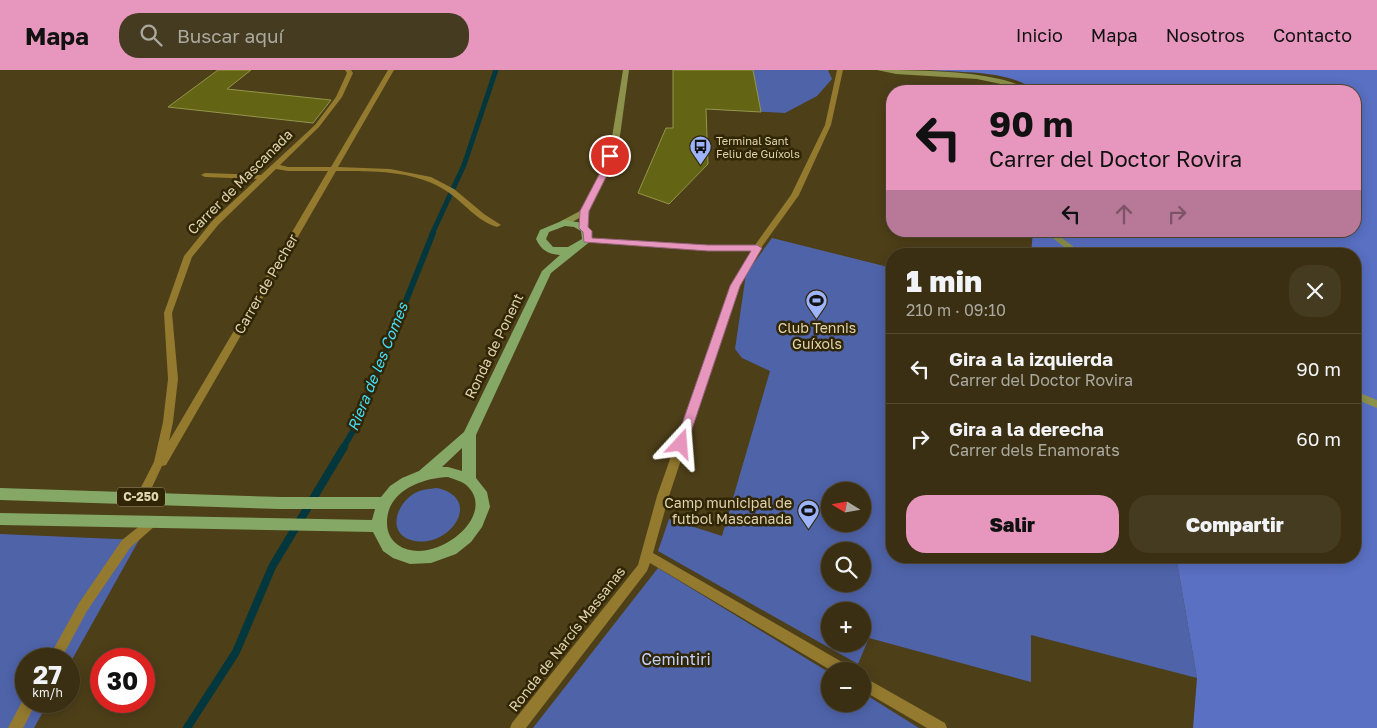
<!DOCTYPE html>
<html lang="es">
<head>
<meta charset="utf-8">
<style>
	body { margin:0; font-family:"Golos Text",sans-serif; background:#453b20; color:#f1f3f6; height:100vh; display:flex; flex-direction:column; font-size:19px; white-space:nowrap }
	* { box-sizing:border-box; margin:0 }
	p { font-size:16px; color:#aba99f }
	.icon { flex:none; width:28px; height:28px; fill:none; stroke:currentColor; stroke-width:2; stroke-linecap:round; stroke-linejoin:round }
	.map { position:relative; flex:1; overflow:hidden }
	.panel { position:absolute; left:886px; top:178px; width:475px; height:315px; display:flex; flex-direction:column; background:#3a2f12; border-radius:20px; box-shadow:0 2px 12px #0003,0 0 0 1px #544a32 }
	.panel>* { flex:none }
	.top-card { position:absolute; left:886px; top:15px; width:475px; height:152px; border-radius:20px; box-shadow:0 2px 12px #0003,0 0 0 1px #544a32; background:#e797bd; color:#111; overflow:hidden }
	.needle { width:32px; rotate:281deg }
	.controls { position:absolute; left:821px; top:412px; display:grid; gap:10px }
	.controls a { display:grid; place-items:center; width:50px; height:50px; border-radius:50%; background:#3a2f12; box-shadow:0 2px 12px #0003,0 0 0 1px #544a32; font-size:25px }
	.speed { position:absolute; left:15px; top:578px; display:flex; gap:10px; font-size:25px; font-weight:700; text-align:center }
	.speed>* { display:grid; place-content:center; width:65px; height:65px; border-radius:50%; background:#3a2f12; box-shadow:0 2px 12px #0003,0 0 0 1px #544a32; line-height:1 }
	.speed small { font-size:12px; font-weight:400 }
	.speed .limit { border:8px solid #d22; background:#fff; color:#111 }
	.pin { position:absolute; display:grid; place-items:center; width:42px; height:42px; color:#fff; margin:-21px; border:2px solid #fff; border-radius:50%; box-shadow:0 1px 5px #0007 }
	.me { position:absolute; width:55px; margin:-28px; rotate:19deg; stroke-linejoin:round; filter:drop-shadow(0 0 4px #0008) }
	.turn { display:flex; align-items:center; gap:18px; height:105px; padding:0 20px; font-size:22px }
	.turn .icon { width:65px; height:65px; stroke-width:2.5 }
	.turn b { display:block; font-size:35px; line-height:42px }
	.lanes { display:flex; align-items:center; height:48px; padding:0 20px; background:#0003; justify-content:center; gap:25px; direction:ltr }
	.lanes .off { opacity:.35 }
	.round { display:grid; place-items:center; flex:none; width:52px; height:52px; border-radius:20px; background:#453b20 }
	.summary { display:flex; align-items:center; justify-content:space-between; height:85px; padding:0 20px }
	h1 { font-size:30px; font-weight:800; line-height:38px }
	.button { display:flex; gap:10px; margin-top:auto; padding:10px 20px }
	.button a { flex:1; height:58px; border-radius:20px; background:#e797bd; color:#111; font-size:20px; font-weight:800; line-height:58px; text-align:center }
	.button a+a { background:#453b20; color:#f1f3f6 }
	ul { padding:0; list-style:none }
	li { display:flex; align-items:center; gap:15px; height:70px; padding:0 20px; border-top:1px solid #544a32 }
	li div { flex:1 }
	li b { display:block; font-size:19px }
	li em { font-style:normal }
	header { display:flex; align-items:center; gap:30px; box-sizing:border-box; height:70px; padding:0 25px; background:#e797bd; color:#111 }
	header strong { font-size:24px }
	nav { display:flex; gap:28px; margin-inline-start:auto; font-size:18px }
	.search { width:350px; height:45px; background:#453b20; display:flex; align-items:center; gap:12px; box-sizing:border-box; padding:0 18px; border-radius:20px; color:#aba99f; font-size:19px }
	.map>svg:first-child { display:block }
	.green { fill:#4f63a9; fill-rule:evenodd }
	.forest { fill:#5970c3 }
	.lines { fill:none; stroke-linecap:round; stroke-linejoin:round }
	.stream-far2 { stroke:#02373e; stroke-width:5 }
	.stream-far1 { stroke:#02373e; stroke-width:6 }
	.stream { stroke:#02373e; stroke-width:8 }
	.building { fill:#636414; stroke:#94964b }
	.street { fill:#937a2f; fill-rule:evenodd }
	.secondary { fill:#8c914b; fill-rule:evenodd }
	.primary { fill:#86a867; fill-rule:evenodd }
	.route { fill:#e797bd; stroke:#96627b }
	.labels { text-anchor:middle; stroke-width:5; stroke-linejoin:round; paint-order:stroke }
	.far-poi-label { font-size:11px; fill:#e0d3af; stroke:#302606; text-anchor:start }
	.shield { fill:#302606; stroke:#ab9f7c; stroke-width:1 }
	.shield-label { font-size:12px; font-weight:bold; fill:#e0d3af }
	.street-label { font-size:14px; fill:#e0d3af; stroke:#302606 }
	.poi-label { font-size:14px; fill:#e0d3af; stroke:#302606 }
	.water-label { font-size:15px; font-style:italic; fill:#43def6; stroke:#302606 }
	.near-park-label { font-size:16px; fill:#c1d0fd; stroke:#302606 }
</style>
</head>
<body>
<header>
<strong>Mapa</strong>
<div class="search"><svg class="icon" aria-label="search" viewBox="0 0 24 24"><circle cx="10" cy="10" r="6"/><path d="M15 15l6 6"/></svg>Buscar aquí</div>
<nav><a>Inicio</a><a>Mapa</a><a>Nosotros</a><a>Contacto</a></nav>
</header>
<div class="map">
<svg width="1377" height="658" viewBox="0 0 1377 658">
	<rect width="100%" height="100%" fill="#4d3f18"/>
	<path class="green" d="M673,0H828L832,9L817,26L785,43L705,39L673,35Z
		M772,168L892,198V486H1176L1197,608L1031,565V612L869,568L858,594L658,481L669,449L722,466L770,301L742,288L735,279L746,204ZM830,421H862V454H830ZM830,481H862V514H830ZM830,541H862V574H830Z
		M437,418C486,429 447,481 411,470C386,462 397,433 415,423C422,419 429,419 437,418Z
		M0,464L139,470L69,595V589H26V631H49L34,658H0Z
		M658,498L830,603V634H862L863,623L919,658H533Z"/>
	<path class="forest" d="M930,0H1377V658H1193L1197,608L1176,486H1355V184H1031L1033,161H1355V21H1037C1009,0 964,3 930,0Z"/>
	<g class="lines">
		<path class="stream-far2" d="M432,164L464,95L496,0"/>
		<path class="stream-far1" d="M343,378L356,356L433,163"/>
		<path class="stream" d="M187,658L236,582L272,497L344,377"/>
	</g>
	<path class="building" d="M218,0H251L227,19L331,30L313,53L168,37Z
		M673,0H753L761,42L706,39L708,94L669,134L638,123L666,58H673Z"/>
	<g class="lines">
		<path class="street" d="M345,0H351L353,3L342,27L319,57L280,95L288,97H331L388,0H394L338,97L390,99L431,107L454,119L484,144L501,155L497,157C477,151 464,133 448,122C416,100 372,101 336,101L166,395L162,396L146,430L142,432L138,430L136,427L154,392L163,352L168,309L164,243L184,186L213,150L257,109L205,107L201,105L205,103L261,105L315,55L336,27L347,3ZM276,99L288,101H328L169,371L173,352L178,309L172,243L192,187L219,154Z
			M837,0H843L831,55L799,125L761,178L739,216L669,426L653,483L849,596L850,601H832L650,493L647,501L526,658H510L512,653L638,495L657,426L731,216L751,181H708L587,172L583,170L587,168L708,175H755L791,125L825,55Z
			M151,448L155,450L157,453L155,456L130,478L87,541L61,589H48L79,533L122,470L147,450Z
			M862,606L945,653L947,658H927L862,620Z
			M25,626L26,631H37L23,658H8Z"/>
		<path class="secondary" d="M623,0H629L619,73L610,99L589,141L588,157L584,159H581V147L567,155H561V151L582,140L602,99L611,73Z
			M877,0C912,0 1003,0 1029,21H1021L1010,16L977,9L896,4Z
			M1044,161H1053L1083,184H1073Z
			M1355,321L1377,330V338L1355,329Z"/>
		<path class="primary" d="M564,150L583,153L592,161V170L551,203L476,365V408L487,422L490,437L482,457L471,472L456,484L431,493L410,494L393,488L383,481L373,462L0,455V443L372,450L375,439H281L0,430V418L281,427H381L390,416L402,408L419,401L464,362L542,201L560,185C548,184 541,180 536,169L540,160ZM565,156L574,157L581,161L582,169L568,177H553L546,169L549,162ZM462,378V401L448,397H442ZM448,407C453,409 461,411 465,414C502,444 433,499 398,475C390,469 387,462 387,452C387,421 422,408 448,407Z"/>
	</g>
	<path class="route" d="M608,84L615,86L610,99L589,141L588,157L592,161V168L708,175H757L762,178L740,216L687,374L685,377H677L675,374L730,216L751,181H708L584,172L583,162L579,158L580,141L602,99Z"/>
	<defs>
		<symbol id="bus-pin" viewBox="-11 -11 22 30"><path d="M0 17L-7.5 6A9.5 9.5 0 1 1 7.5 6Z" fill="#9db4fd" stroke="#302606"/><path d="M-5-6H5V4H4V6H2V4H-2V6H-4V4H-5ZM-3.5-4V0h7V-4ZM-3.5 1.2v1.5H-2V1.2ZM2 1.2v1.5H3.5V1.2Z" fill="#111"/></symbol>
		<symbol id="stadium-pin" viewBox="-11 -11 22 30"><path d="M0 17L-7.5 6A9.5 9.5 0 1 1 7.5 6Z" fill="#9db4fd" stroke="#302606"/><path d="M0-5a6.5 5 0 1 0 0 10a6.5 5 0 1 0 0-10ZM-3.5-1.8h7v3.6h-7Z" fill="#111"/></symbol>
	</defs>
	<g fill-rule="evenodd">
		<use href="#bus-pin" x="688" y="64" width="25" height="34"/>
		<use href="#stadium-pin" x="804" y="218" width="25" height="34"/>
		<use href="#stadium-pin" x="796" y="428" width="25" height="34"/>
	</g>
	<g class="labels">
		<g class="far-poi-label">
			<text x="716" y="75">Terminal Sant<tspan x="716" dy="13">Feliu de Guíxols</tspan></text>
		</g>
		<rect class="shield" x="117" y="417.5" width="48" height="19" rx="4"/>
		<g class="shield-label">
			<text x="141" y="431">C-250</text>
		</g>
		<g class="street-label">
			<text transform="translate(240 112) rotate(-45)" y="5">Carrer de Mascanada</text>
			<text transform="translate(266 214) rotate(-60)" y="5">Carrer de Pecher</text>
			<text transform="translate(494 276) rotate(-64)" y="5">Ronda de Ponent</text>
			<text transform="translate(567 569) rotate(-52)" y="5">Ronda de Narcís Massanas</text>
		</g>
		<g class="poi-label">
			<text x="817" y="263">Club Tennis<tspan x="817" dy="16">Guíxols</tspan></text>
			<text x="792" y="438" text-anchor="end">Camp municipal de<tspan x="792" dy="16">futbol Mascanada</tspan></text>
		</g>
		<g class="water-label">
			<text transform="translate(378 297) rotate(-68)" y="5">Riera de les Comes</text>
		</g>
		<g class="near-park-label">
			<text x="676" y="595">Cemintiri</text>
		</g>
	</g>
</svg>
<div class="controls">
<a><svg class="needle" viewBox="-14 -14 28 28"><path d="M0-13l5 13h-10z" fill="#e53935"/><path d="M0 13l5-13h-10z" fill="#aba99f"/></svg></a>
<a><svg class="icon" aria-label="search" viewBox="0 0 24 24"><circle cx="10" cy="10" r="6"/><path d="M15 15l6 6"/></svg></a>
<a>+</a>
<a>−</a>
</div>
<div class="speed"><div>27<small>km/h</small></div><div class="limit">30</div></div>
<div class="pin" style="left:610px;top:86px;background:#d93025"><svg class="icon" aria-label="arrive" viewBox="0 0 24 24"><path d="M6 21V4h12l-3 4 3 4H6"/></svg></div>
<svg class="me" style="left:681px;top:374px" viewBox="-20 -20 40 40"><path d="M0-17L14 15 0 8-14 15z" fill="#e797bd" stroke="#fff" stroke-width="4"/></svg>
<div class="top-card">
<div class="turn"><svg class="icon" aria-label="left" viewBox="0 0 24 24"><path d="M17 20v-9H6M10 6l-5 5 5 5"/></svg><div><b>90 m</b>Carrer del Doctor Rovira</div></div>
<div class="lanes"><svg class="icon" aria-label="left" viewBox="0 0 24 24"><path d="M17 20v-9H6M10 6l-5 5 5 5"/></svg><svg class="icon off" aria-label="ahead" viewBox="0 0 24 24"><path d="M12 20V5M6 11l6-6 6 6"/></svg><svg class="icon off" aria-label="right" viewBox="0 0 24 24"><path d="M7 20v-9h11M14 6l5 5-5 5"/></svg></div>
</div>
<section class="panel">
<div class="summary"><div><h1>1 min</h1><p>210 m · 09:10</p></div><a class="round"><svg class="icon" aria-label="close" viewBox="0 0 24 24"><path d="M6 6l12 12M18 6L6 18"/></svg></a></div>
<ul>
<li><svg class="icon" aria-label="left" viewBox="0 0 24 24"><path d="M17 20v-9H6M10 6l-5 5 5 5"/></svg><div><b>Gira a la izquierda</b><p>Carrer del Doctor Rovira</p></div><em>90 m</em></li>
<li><svg class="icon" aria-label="right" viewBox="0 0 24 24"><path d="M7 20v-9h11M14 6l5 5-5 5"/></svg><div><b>Gira a la derecha</b><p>Carrer dels Enamorats</p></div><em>60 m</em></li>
</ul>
<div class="button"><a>Salir</a><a>Compartir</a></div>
</section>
</div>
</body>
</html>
